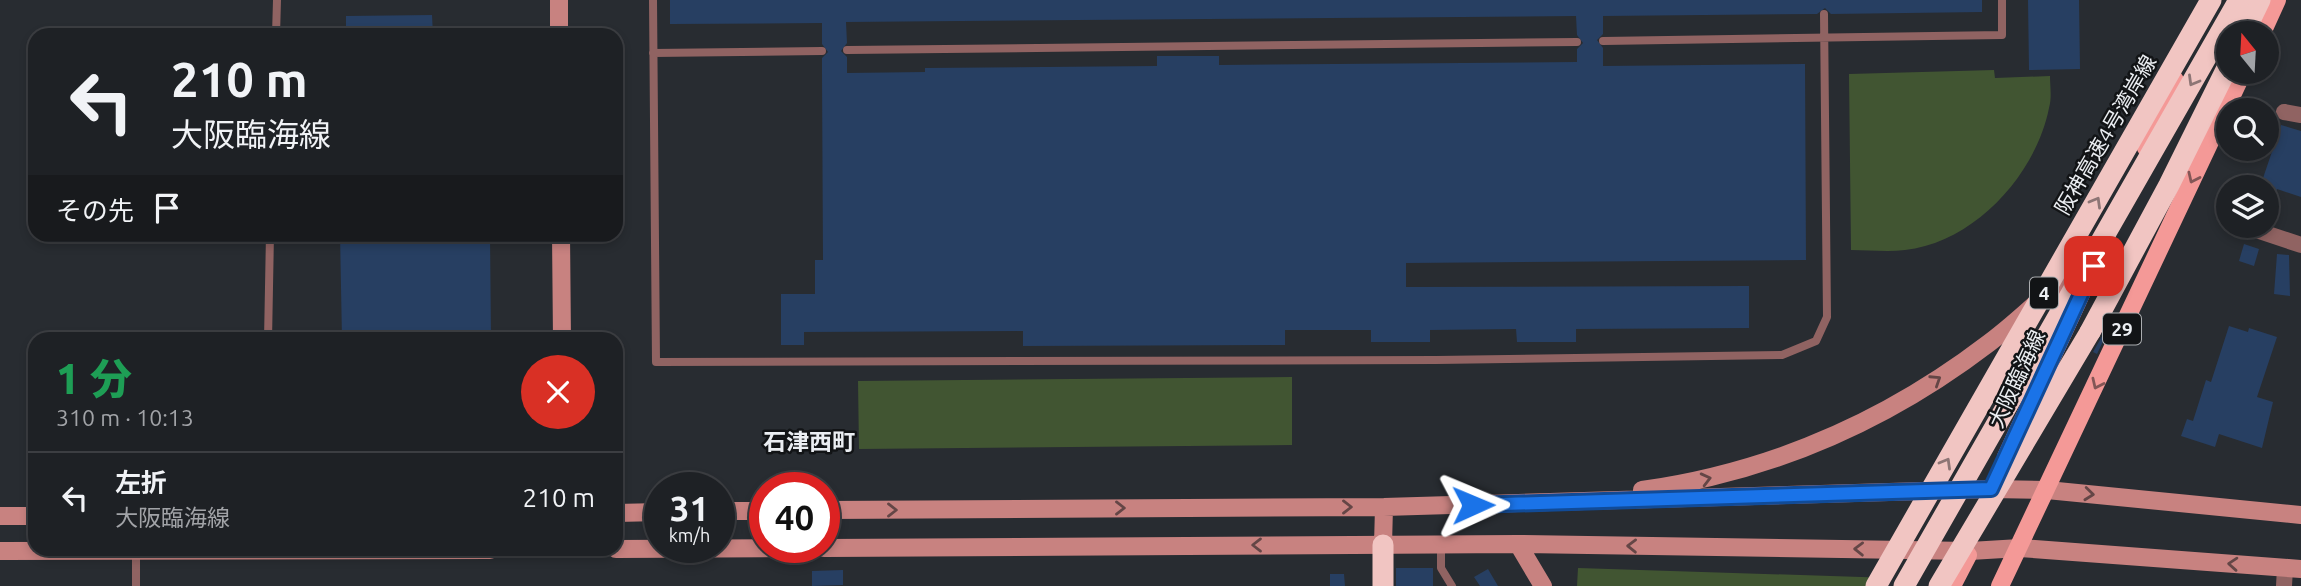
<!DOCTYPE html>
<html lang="ja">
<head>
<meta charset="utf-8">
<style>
	body { margin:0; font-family:Ubuntu,"Noto Sans JP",sans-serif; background:#26292d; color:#f1f3f6; height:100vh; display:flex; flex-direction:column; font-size:26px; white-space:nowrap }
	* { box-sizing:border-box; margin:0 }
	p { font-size:23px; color:#a1a3a7 }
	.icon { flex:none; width:38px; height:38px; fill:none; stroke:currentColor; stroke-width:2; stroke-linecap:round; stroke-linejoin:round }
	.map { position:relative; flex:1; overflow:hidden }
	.side { position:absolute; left:28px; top:332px; width:595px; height:224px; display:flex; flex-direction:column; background:#1e2125; border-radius:21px; box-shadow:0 4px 10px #0003,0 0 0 2px #3c3e42 }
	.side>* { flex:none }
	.banner { position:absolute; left:28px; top:28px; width:595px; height:214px; border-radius:21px; box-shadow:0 4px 10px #0003,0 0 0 2px #3c3e42; background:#1e2125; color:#f1f3f6; overflow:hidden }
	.needle { width:46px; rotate:342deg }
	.fabs { position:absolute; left:2216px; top:21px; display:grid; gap:14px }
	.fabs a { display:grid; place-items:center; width:63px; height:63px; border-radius:50%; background:#1e2125; box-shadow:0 4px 10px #0003,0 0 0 2px #3c3e42; font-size:35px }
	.speed { position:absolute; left:644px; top:472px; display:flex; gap:14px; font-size:35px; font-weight:700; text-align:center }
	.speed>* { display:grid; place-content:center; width:91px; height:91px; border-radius:50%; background:#1e2125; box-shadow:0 4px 10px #0003,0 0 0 2px #3c3e42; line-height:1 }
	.speed small { font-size:18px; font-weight:400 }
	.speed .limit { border:10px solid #d22; background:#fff; color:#111 }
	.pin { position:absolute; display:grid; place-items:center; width:60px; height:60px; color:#fff; margin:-30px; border-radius:14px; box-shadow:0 4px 10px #0006 }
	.me { position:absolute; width:77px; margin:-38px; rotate:89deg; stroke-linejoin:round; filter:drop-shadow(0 0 5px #0008) }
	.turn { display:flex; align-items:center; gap:24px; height:147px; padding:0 28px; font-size:32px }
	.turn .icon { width:91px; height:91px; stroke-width:2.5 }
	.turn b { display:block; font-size:49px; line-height:60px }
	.then { display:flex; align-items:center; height:66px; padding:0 28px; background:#0003; gap:14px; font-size:26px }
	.round { display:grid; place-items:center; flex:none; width:74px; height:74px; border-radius:37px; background:#26292d }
	.head { display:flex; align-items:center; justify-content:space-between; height:119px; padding:0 28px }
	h1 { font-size:42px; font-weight:800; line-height:52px; color:#1e9e55 }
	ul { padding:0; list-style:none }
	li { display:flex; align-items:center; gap:21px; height:91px; padding:0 28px; border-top:2px solid #3c3e42 }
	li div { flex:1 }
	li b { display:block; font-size:26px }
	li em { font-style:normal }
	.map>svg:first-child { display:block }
	.green { fill:#415532 }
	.building { fill:#273f62; fill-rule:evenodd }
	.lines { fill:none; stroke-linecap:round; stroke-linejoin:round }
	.lane { stroke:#906362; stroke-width:8 }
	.street { stroke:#906362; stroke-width:16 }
	.secondary { stroke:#c88280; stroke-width:18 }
	.primary { stroke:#f49997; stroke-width:18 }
	.highway { stroke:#f1c5c2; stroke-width:21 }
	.highway-bridge { stroke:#f1c5c2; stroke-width:21 }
	.oneway { stroke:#8d7575 }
	.oneway2 { stroke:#835656 }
	.oneway3 { stroke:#644646 }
	.route-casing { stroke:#114b97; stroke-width:18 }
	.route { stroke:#1a73e8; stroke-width:12 }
	.labels { text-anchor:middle; stroke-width:5; stroke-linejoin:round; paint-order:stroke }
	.shield { fill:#121416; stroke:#aaadb0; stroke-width:2 }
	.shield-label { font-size:19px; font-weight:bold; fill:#ebeef2 }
	.street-label { font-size:21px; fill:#ebeef2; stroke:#121416 }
	.neighbourhood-label { font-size:23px; font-weight:bold; fill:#ebeef2; stroke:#121416 }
</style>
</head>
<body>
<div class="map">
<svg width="2301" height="586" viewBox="0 0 2301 586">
	<rect width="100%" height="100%" fill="#282c31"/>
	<path class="green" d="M1994,70L1995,78L2050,76C2050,86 2052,98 2049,108C2036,174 1975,242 1905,250C1888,252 1869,250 1851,250L1849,74Z
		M1292,377V445L859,449L858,381Z
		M1578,568L1892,578L1887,586H1577Z"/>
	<path class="building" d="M670,0H1982V12L1831,14L1825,8L1817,14L1603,16V34L1597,40L1603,48V66L1805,64L1806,260L1406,263V287L1749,286V328L1576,329V342H1517L1516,329L1430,330V342H1371V330H1285V345L1023,346V331L804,332V345H781V294H815V260H823L822,73V58L828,52L822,44V23L670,24ZM1576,16L1577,35L1583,43L1577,49V62L1219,65V56H1157V66L925,68V72L847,73V57L841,51L847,43L846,22Z
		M2028,0H2079L2080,69L2029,70Z
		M432,15L433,35H346V16Z
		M2281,125L2301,131V197L2277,189L2269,213L2266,212V187H2260Z
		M340,234H490L491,338L342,340Z
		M2244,244L2259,249L2254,266L2239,261Z
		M2277,254L2289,255L2290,296L2274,294Z
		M2109,324L2111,325L2097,354L2093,352Z
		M2229,326L2248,332L2249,328L2277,337L2257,397L2273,402L2262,448L2219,434L2215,447L2181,436L2187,419L2193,421L2206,380L2211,382Z
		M1396,568H1433V586H1396Z
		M1488,569L1498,586H1480L1474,577Z
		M843,570V585L812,586V571Z
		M1330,574H1344L1345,586H1330Z"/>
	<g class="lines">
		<path class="lane" d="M653,0L656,362L1436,360L1782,355L1816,341L1827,317L1824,14
			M276,35L277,0
			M1603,41L2002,35V0
			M847,50L1577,42
			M653,53L822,51
			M268,340L270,234
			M1441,544V568L1452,586
			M136,550V586"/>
		<path class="street" d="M2284,112L2301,115
			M2244,226L2301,245
			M2284,586L2285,568"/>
		<path class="secondary" d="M559,0V35
			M561,234L562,340
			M1642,490C1770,472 1887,421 1989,343C2025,316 2056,284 2089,255
			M824,510L1384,507L1991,489L2047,490L2301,515
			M719,511H765
			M616,513L660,512
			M0,516H35
			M1518,544L1543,586
			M1383,545L1384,507
			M824,548L1518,544L1970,551L2020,548L2301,569
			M616,549L787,548
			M0,551L490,550"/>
		<path class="primary" d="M2262,33L2277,0
			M2146,148L2175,80
			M2006,457L2082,292
			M1952,586L1968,555
			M2000,586L2243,72"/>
		<path class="highway" d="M2244,33L2260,0
			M2090,332L2169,185L2228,66
			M1383,586V545"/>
		<path class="highway-bridge" d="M1876,586L2211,0
			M1904,586L2239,0
			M1939,586L2090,332"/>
	</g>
	<defs><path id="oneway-chevron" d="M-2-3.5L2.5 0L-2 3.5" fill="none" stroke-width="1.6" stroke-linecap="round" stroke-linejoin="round" transform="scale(1.75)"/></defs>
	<g class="oneway">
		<use href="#oneway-chevron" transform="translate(2193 81) rotate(120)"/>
		<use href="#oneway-chevron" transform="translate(2096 202) rotate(-60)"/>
		<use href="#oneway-chevron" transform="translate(1946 463) rotate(-60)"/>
	</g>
	<g class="oneway2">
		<use href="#oneway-chevron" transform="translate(2193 178) rotate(115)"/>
		<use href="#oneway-chevron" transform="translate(2097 384) rotate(115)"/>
	</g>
	<g class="oneway3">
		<use href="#oneway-chevron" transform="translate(1936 380) rotate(-33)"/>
		<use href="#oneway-chevron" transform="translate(1706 479) rotate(-14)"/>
		<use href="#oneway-chevron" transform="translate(2089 494) rotate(6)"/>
		<use href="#oneway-chevron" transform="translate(1347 507)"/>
		<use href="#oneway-chevron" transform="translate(1120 508)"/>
		<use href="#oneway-chevron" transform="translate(892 510)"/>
		<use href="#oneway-chevron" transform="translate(1257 545) rotate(180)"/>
		<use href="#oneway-chevron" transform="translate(1632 546) rotate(-179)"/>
		<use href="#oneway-chevron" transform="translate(1859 549) rotate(-179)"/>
		<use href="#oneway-chevron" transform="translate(2233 564) rotate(-176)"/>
	</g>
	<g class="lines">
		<defs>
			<path id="route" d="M1473,505L1991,489L2094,266"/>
		</defs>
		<use href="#route" class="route-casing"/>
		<use href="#route" class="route"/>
	</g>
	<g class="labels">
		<g class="shield">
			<rect x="2030" y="277.5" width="28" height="31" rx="5"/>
			<rect x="2103" y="313.5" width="38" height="31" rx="5"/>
		</g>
		<g class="shield-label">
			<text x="2044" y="300">4</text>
			<text x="2122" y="336">29</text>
		</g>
		<g class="street-label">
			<text transform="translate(2106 135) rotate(-60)" y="7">阪神高速4号湾岸線</text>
			<text transform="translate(2017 379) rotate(-65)" y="7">大阪臨海線</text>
		</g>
		<g class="neighbourhood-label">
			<text x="809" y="450">石津西町</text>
		</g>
	</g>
</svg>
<div class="fabs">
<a><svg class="needle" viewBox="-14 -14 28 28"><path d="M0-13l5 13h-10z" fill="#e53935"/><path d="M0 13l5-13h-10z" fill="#a1a3a7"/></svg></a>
<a><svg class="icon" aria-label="search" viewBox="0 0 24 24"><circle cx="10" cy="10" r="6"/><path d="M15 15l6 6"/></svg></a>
<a><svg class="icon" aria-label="layers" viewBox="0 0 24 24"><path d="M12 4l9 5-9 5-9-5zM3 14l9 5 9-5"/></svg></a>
</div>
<div class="speed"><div>31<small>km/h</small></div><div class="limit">40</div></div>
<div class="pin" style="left:2094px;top:266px;background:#d93025"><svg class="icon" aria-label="arrive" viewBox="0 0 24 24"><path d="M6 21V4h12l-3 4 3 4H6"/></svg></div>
<svg class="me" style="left:1473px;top:505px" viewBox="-20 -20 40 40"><path d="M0-17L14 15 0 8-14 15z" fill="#1a73e8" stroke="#fff" stroke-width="4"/></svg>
<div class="banner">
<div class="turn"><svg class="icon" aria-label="left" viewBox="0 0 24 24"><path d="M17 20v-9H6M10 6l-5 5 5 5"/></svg><div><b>210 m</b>大阪臨海線</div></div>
<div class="then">その先<svg class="icon" aria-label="arrive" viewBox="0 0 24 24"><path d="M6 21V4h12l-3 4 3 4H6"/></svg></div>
</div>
<section class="side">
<div class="head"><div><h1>1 分</h1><p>310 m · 10:13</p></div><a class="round" style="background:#d93025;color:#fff"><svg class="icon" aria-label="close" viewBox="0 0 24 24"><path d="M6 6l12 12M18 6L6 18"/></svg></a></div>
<ul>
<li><svg class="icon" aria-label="left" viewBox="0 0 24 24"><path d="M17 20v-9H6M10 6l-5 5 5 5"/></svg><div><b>左折</b><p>大阪臨海線</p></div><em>210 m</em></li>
</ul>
</section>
</div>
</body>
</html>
